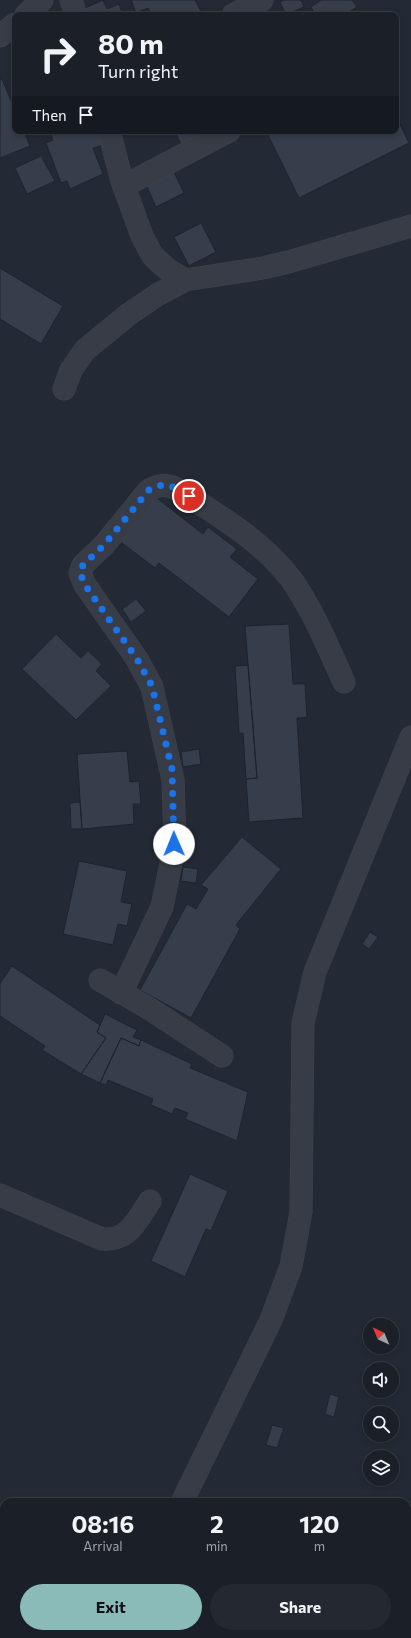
<!DOCTYPE html>
<html lang="en">
<head>
<meta charset="utf-8">
<style>
	body { margin:0; font-family:Commissioner,sans-serif; background:#242830; color:#f1f3f6; height:100vh; display:flex; flex-direction:column; font-size:15px; white-space:nowrap }
	* { box-sizing:border-box; margin:0 }
	p { font-size:13px; color:#a0a3a8 }
	.icon { flex:none; width:22px; height:22px; fill:none; stroke:currentColor; stroke-width:2; stroke-linecap:round; stroke-linejoin:round }
	.map { position:relative; flex:1; overflow:hidden }
	.drawer { position:absolute; left:0px; top:1498px; width:411px; height:140px; display:flex; flex-direction:column; background:#1b2028; border-radius:12px 12px 0 0; box-shadow:0 2px 6px #0003,0 0 0 1px #393e45 }
	.drawer>* { flex:none }
	.top-card { position:absolute; left:12px; top:12px; width:387px; height:122px; border-radius:8px; box-shadow:0 2px 6px #0003,0 0 0 1px #393e45; background:#1b2028; color:#f1f3f6; overflow:hidden }
	.needle { width:26px; rotate:316deg }
	.controls { position:absolute; left:363px; top:1318px; display:grid; gap:8px }
	.controls a { display:grid; place-items:center; width:36px; height:36px; border-radius:50%; background:#1b2028; box-shadow:0 2px 6px #0003,0 0 0 1px #393e45; font-size:20px }
	.pin { position:absolute; display:grid; place-items:center; width:34px; height:34px; color:#fff; margin:-17px; border:2px solid #fff; border-radius:50%; box-shadow:0 1px 4px #0007 }
	.me { position:absolute; width:44px; margin:-22px; rotate:359deg; stroke-linejoin:round; filter:drop-shadow(0 0 3px #0008) }
	.turn { display:flex; align-items:center; gap:14px; height:84px; padding:0 20px; font-size:18px }
	.turn .icon { width:52px; height:52px; stroke-width:2.5 }
	.turn b { display:block; font-size:28px; line-height:34px }
	.then { display:flex; align-items:center; height:38px; padding:0 20px; background:#0003; gap:8px; font-size:15px }
	.eta { display:flex; justify-content:space-evenly; align-items:center; height:68px; text-align:center }
	.eta b { font-size:24px; font-weight:700; line-height:28px }
	.action { display:flex; gap:8px; margin-top:auto; padding:8px 20px }
	.action a { flex:1; height:46px; border-radius:24px; background:#8bbbb9; color:#111; font-size:16px; font-weight:700; line-height:46px; text-align:center }
	.action a+a { background:#242830; color:#f1f3f6 }
	.map>svg:first-child { display:block }
	.building { fill:#363e4c; stroke:#1e232d }
	.lines { fill:none; stroke-linecap:round; stroke-linejoin:round }
	.minor-casing { stroke:#40454f; stroke-width:23 }
	.minor { stroke:#373c46; stroke-width:22 }
	.route { stroke:#1a73e8; stroke-width:7; stroke-dasharray:0 12.6 }
</style>
</head>
<body>
<div class="map">
<svg width="411" height="1638" viewBox="0 0 411 1638">
	<rect width="100%" height="100%" fill="#242a35"/>
	<path class="building" d="M103,0L107,9L119,4L123,15H88L85,8Z
		M131,0H195L203,15H191L189,11L180,15H152L148,8L136,13Z
		M284,0H301L304,7L286,15L280,2Z
		M321,0H352L357,7L344,15H316L311,7Z
		M2,79L15,110V131H24L30,146L0,158V80Z
		M396,116L409,143L299,198L266,131H396Z
		M50,131H100L104,145L93,148L103,174L70,189L67,181L61,183L46,143L53,140Z
		M174,131H225L185,151Z
		M41,156L55,181L27,194L15,168Z
		M172,168L184,193L156,207L144,180Z
		M201,223L216,252L189,266L174,237Z
		M0,268L63,306L41,344L0,319Z
		M153,495L203,534L208,527L237,549L230,557L258,579L229,617L159,563L155,568L118,540Z
		M136,599L146,611L131,622L122,609Z
		M289,624L293,684H305L307,717L297,718L303,818L249,822L246,779L257,778L245,626Z
		M56,634L81,658L88,651L102,664L96,671L111,686L76,720L22,669Z
		M248,665L257,778L246,779L243,733H239L235,666Z
		M199,749L201,764L183,767L181,752Z
		M127,751L130,782L139,781L141,804H133L134,824L82,829L77,754Z
		M80,802L82,829H71L70,803Z
		M242,837L281,869L236,925L240,929L191,1018L140,990L187,904L196,909L208,889L201,885Z
		M79,861L127,871L121,902L132,904L127,926L118,924L113,945L63,934Z
		M183,867L198,869L196,883L181,881Z
		M370,932L378,937L369,949L362,944Z
		M12,966L100,1025L97,1032L106,1038L81,1074L42,1050L45,1046L0,1016V983Z
		M105,1014L137,1030L133,1037L141,1040L139,1046L121,1038L100,1083L81,1074L106,1038L97,1032Z
		M121,1038L139,1046L141,1040L192,1064L190,1068L248,1092L237,1141L185,1119L188,1113L175,1108L172,1114L151,1105L153,1099L108,1080L106,1085L100,1083Z
		M190,1174L228,1191L211,1231L206,1229L185,1277L151,1261Z
		M330,1394L339,1397L334,1417L325,1414Z
		M272,1425L284,1428L277,1448L266,1445Z"/>
	<g class="lines">
		<defs>
			<path id="minor" d="M71,0L76,15
				M26,15L42,0
				M233,15L262,0
				M0,36L15,24
				M109,131L122,181L142,236L152,255L167,269L185,280L263,268L292,261L411,226
				M124,186L229,131
				M64,389L71,370L85,350L129,314L157,295L185,280
				M100,980L150,1009L222,1056
				M121,993L162,907L175,844L173,780L152,687L137,659L85,585L80,573L83,565L104,545L149,490C160,484 166,484 177,489C218,515 261,540 291,579C313,610 328,647 344,682
				M0,1195L102,1239C129,1241 137,1220 150,1201
				M182,1502L271,1320L291,1266L301,1212L303,1023L315,972L411,737
				M116,1638L118,1634"/>
		</defs>
		<use href="#minor" class="minor-casing"/>
		<use href="#minor" class="minor"/>
	</g>
	<g class="lines">
		<path class="route" d="M174,844L172,769L152,686L137,659L85,585L80,573L83,565L104,545L149,490C166,480 174,487 189,496"/>
	</g>
</svg>
<div class="controls">
<a><svg class="needle" viewBox="-14 -14 28 28"><path d="M0-13l5 13h-10z" fill="#e53935"/><path d="M0 13l5-13h-10z" fill="#a0a3a8"/></svg></a>
<a><svg class="icon" aria-label="sound" viewBox="0 0 24 24"><path d="M4 9h4l5-4v14l-5-4H4zM17 9q2 3 0 6"/></svg></a>
<a><svg class="icon" aria-label="search" viewBox="0 0 24 24"><circle cx="10" cy="10" r="6"/><path d="M15 15l6 6"/></svg></a>
<a><svg class="icon" aria-label="layers" viewBox="0 0 24 24"><path d="M12 4l9 5-9 5-9-5zM3 14l9 5 9-5"/></svg></a>
</div>
<div class="pin" style="left:189px;top:496px;background:#d93025"><svg class="icon" aria-label="arrive" viewBox="0 0 24 24"><path d="M6 21V4h12l-3 4 3 4H6"/></svg></div>
<svg class="me" style="left:174px;top:844px" viewBox="-20 -20 40 40"><circle r="19" fill="#fff"/><path d="M0-13L10 11 0 6-10 11z" fill="#1a73e8"/></svg>
<div class="top-card">
<div class="turn"><svg class="icon" aria-label="right" viewBox="0 0 24 24"><path d="M7 20v-9h11M14 6l5 5-5 5"/></svg><div><b>80 m</b>Turn right</div></div>
<div class="then">Then<svg class="icon" aria-label="arrive" viewBox="0 0 24 24"><path d="M6 21V4h12l-3 4 3 4H6"/></svg></div>
</div>
<section class="drawer">
<div class="eta">
<div><b>08:16</b><p>Arrival</p></div>
<div><b>2</b><p>min</p></div>
<div><b>120</b><p>m</p></div>
</div>
<div class="action"><a>Exit</a><a>Share</a></div>
</section>
</div>
</body>
</html>
